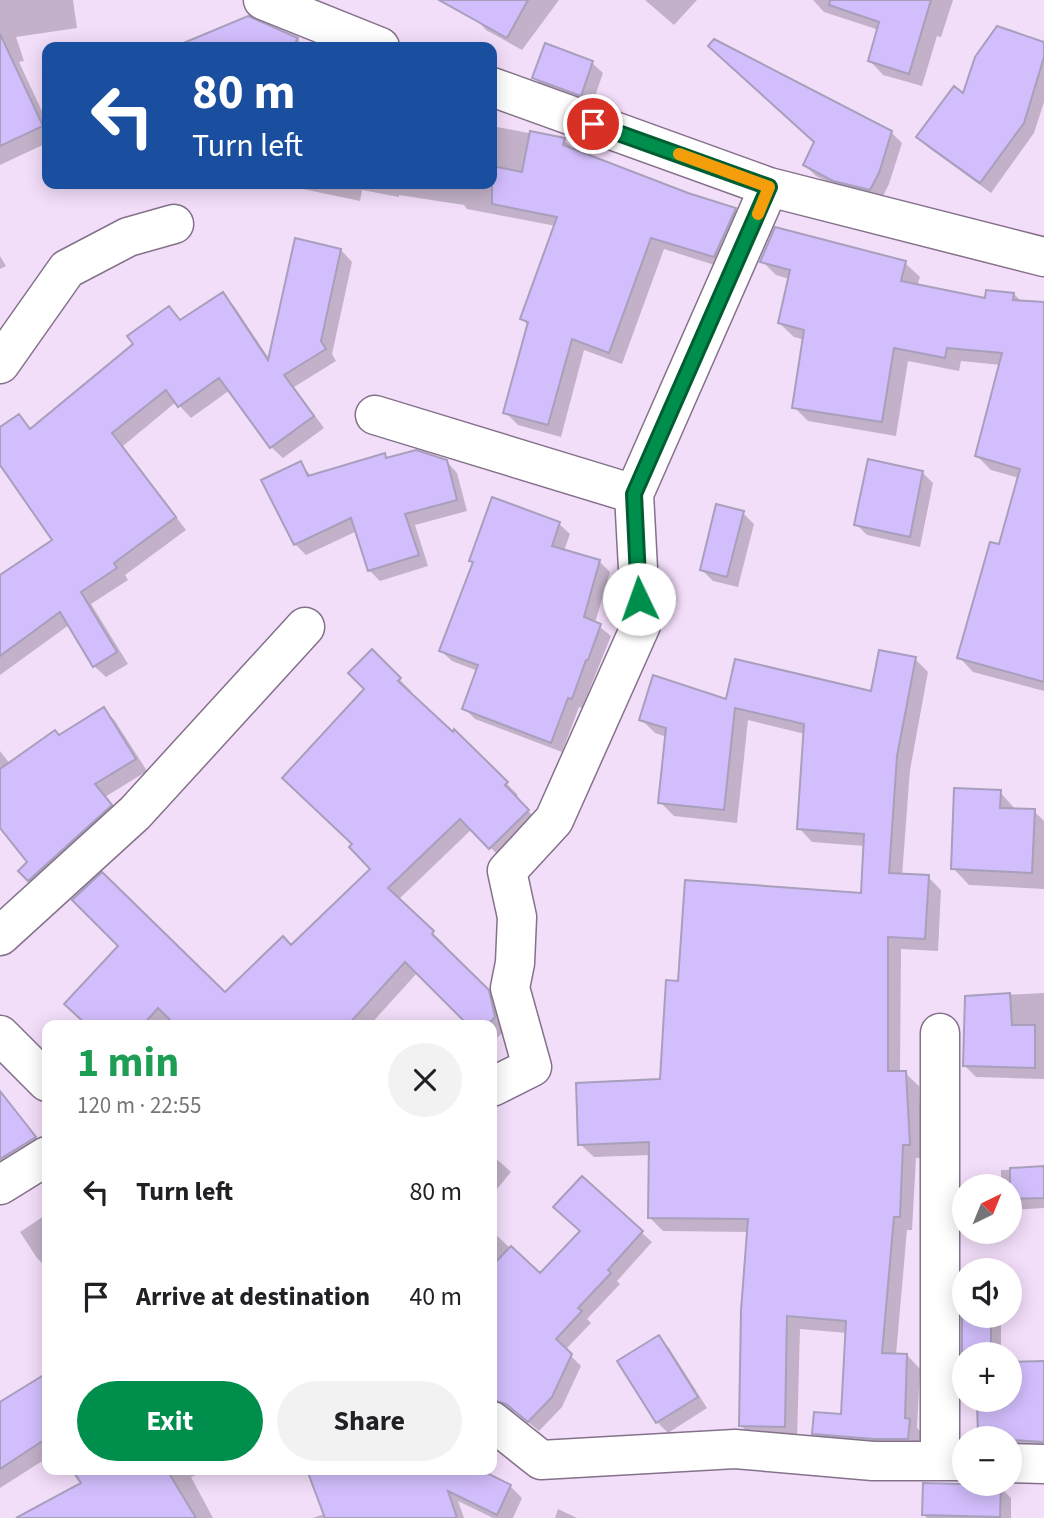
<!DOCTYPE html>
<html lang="en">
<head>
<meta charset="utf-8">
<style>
	body { margin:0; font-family:"Source Sans 3",sans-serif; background:#f2f2f2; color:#202124; height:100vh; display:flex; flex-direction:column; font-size:26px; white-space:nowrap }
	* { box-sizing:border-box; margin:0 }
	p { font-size:23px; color:#757577 }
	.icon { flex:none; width:38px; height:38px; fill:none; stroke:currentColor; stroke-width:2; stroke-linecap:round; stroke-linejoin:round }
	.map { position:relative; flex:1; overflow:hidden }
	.side { position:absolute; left:42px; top:1020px; width:455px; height:455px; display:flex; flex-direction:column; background:#fff; border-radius:14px; box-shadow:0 4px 18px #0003 }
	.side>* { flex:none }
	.hud { position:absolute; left:42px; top:42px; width:455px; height:147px; border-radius:14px; box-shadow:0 4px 18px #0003; background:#1a4fa0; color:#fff; overflow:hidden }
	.needle { width:46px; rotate:43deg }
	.buttons { position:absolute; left:952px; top:1174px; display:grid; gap:14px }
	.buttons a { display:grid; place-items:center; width:70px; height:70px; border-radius:50%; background:#fff; box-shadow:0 4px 18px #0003; font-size:35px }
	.pin { position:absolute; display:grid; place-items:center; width:60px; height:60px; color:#fff; margin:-30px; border:4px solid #fff; border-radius:50%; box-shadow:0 2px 7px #0007 }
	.me { position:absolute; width:77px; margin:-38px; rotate:357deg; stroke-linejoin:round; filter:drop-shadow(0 0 5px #0008) }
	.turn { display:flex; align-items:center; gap:24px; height:147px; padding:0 35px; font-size:32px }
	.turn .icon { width:91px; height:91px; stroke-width:2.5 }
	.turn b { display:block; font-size:49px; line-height:60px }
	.round { display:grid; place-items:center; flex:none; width:74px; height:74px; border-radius:37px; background:#f2f2f2 }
	.headline { display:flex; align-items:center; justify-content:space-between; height:119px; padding:0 35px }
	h1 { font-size:42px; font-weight:700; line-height:52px; color:#1e9e55 }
	.cta { display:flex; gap:14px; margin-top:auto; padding:14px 35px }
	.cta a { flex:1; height:80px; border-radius:42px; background:#008e4c; color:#fff; font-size:28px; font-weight:700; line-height:80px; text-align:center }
	.cta a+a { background:#f2f2f2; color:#202124 }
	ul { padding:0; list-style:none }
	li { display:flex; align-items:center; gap:21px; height:105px; padding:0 35px }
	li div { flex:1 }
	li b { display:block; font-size:26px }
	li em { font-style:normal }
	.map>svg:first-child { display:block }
	.shadow { fill:#0003 }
	.building { fill:#d2befc; stroke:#a79fbc; stroke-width:2 }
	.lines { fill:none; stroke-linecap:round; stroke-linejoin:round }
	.minor-casing { stroke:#84718a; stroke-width:41 }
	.minor { stroke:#fff; stroke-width:38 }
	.route-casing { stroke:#005c31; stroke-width:18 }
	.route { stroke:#008e4c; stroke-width:12 }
	.slow { stroke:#f59e0b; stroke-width:12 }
</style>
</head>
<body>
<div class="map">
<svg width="1044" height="1518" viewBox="0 0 1044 1518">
	<rect width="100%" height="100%" fill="#f3defa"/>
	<path class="shadow" d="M0,0H73L77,28L16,37L24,61L19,62L47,122V143L0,165Z
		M483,0H559L522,50L486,30L474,17Z
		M645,0H697L674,25Z
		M813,0H953L941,37L937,36L922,86L883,75L870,61L879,30L824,12Z
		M248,18L297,39L305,47H176Z
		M1044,43V102L1034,133L991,193L929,148L918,137L964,96Z
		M592,63L603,73L592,105L545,89L534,78Z
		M492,126L564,140L577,152L687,195L735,210L748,222L727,269L664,249L622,364L584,350L561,437L518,425L505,412L529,326L522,319L556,226L467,209L464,205L399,195V197L362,190L360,201L298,188L293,184H492Z
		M891,132L902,143L889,184L881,200L846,191L816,176L805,165Z
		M341,250L352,262L332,354L336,361L294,387L324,428L283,458L271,447L230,390L191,418L176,402L123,446L186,530L125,575L128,580L91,604L128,664L106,677L94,666L69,625L0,675V577L54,540L0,462V429L19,416L32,429L136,344L169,308L182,321L222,294L234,306L270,360Z
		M0,256L6,266L0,269Z
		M762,261L905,263L920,277L917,286L987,301L1014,294L1022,302L1044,304V691L973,672L959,657L1001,546L1019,478L991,470L977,456L1001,365L961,361L959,371L908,361L896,436L808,421L794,407L805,340L794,337L779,323L789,279L776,275Z
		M384,455L389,459L446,461L457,473L467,511L415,525L428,566L380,581L369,570L357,531L306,555L295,544L300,463L312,477Z
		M922,472L933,483L920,547L867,535L856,524Z
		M743,513L754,524L738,587L713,581L702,570Z
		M559,524L570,534L564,551L599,561L610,572L595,623L611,636L582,708L579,707L562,752L475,719L464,708L478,671L452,661L441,651L474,564L471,560Z
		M372,652L411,691L409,693L454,735L455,732L518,795L515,798L539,822L502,859L472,829L398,900L444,944L442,946L500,1003L506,1029L492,1043V1026H472L418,972L369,1026H89L67,1004L225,995L291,947L373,869L355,844L367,689Z
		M915,659L928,672L910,770L902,876L928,877L941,890L938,951L901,949L900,1073H905L919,1086L922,1158H916L912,1230H907L896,1355H907L920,1369L917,1428L923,1434L921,1452L828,1446L814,1433L843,1416L847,1333L800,1329L797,1440L754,1438L740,1425L749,1232L663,1231L650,1218L651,1155L594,1157L580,1144L661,1081L680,983L863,895L865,846L812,842L799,828L805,734L748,720L737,823L674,816L660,802L667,737L655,733L641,719L727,701L873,693Z
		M104,709L115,721L147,771L105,797L122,817L40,891L20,871L29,862L0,825V751L10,764Z
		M1000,792L1016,810L1034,811L1044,821V889L969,885L953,868Z
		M1044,993V1079L976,1077L965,1066L966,997Z
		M0,1093L47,1151L0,1184Z
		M492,1155L511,1172L492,1195Z
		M1044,1168V1208L1013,1210L1010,1207V1186H1001V1170Z
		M47,1214V1268L37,1258L20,1232Z
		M492,1231L540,1276L641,1232L652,1242L617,1281L620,1284L587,1319L591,1323L565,1350L581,1366L562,1407L539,1431L517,1413L503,1410L492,1399Z
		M964,1287V1316H1001V1354L964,1355Z
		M658,1337L669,1348L707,1408L668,1433L657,1422Z
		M1043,1363L1044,1457L1010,1465V1438H979L978,1400H1010V1364Z
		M47,1376V1458L0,1488V1400L2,1403Z
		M95,1470H210L191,1477L213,1518H20L99,1476Z
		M309,1470H477L510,1486L522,1498L513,1518H493L458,1501L464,1518H312L325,1514Z
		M1000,1487L1011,1498V1518H927L923,1514Z
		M558,1509L577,1518H555Z"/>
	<path class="building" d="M439,0H528L507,38Z
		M830,0H931L909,74L868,61L879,22L829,5Z
		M248,16L298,38L293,47H174Z
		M997,26L1044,42V57L1024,123L980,183L916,137L954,86L963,93L975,57Z
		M0,34L43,126L0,146Z
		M714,39L892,131L879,173L870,190L833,181L803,165L814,142L708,46Z
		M545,43L593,61L581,96L532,78Z
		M530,131L565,138L563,145L688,193L736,208L714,257L651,238L609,353L572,339L548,425L503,413L528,322L520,319L557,217L492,204V166L522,172Z
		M775,227L906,261L901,281L985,298L986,290L1014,293L1013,300L1044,302V682L957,658L990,542L999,544L1020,469L975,456L1002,353L947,348L945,358L894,348L882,422L792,408L804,330L778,323L790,270L760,262Z
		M295,238L341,249L321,341L326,349L284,375L314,416L270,448L219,378L178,407L166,390L112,433L176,517L114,563L117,568L81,592L117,652L93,667L60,612L0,656V575L52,540L0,465V427L19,414L30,429L133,344L127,336L169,306L180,320L223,292L268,360Z
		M416,450L447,460L457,500L405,514L419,555L368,571L351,518L294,545L261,480L301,461L308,476L385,453L386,458Z
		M868,459L923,471L910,537L854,525Z
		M492,497L560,522L552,546L600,560L584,617L601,624L588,660H586L572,699L568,698L551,743L462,709L478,665L439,651L473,562L469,561Z
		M716,504L744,511L727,577L700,570Z
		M372,649L401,678L398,681L453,732L454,729L508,782L505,785L529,810L489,849L460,819L388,888L434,931L432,934L489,990L495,1017L487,1026H469L405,962L347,1026H176L158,1008L142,1026H88L64,1004L118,946L72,900L102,872L225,992L283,936L291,945L370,869L349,847L352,844L282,778L364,689L348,673Z
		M879,650L916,657L897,756L889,873L929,875L925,939L888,937V1071H906L910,1145H903L900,1217H894L882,1353L907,1354L905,1418L910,1419L908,1439H874L812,1434L814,1412L841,1414L846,1321L787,1316L785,1427L739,1426L741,1310L748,1219L648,1218L649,1142L578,1145L576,1083L660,1079L666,980L678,981L685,880L861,893L864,834L797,829L804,724L735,708L724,810L658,803L666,728L639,720L653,675L726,699L735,659L871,691Z
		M104,707L136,759L95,784L112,805L28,881L18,871L27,862L0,828V769L55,730L59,735Z
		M954,788L1001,790L1000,808L1035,809L1032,873L951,869Z
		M1010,993L1012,1025H1035V1068L963,1066L965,996Z
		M0,1091L36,1137L0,1159Z
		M1044,1166V1198L1010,1199V1168Z
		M582,1176L643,1231L608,1270L611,1273L578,1308L582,1311L556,1339L572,1354L552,1397L528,1422L506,1404L492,1400V1266L511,1246L540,1273L580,1231L553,1207Z
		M962,1316H991V1354L962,1356Z
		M659,1335L698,1397L656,1423L617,1361Z
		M1044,1361V1442L978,1438L977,1400H1010V1362Z
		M47,1373V1438L0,1469V1402Z
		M72,1470H167L196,1518H16L81,1483Z
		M307,1470H481L511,1485L497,1515L448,1491L457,1518H325Z
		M923,1483L1001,1485L1000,1517L922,1515Z"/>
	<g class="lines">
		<defs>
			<path id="minor" d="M263,0L380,47
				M492,87L769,187L1044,257
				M0,364L67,269L128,237L174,224
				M375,415L634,494
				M0,936L135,813L305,627
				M0,1035L47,1082
				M492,1087L532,1067L510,988L515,963L517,917L507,871L554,820L641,625L634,494L769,187
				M0,1185L47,1156
				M492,1421L541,1460L735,1449L873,1461H964
				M940,1460V1033
				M1010,1463L1044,1464"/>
		</defs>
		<use href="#minor" class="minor-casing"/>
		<use href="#minor" class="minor"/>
	</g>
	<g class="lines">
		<defs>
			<path id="route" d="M593,124L769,187L634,494L639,599"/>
		</defs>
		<use href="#route" class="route-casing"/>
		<use href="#route" class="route"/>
		<path class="slow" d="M679,154L769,187L758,214"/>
	</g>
</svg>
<div class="buttons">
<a><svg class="needle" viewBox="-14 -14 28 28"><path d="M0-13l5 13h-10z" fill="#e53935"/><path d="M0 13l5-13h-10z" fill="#757577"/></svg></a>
<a><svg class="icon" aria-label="sound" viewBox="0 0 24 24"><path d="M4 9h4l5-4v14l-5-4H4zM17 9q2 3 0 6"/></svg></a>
<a>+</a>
<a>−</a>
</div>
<div class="pin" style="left:593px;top:124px;background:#d93025"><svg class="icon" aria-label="arrive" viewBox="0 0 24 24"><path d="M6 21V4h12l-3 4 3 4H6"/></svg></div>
<svg class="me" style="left:639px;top:599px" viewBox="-20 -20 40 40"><circle r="19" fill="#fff"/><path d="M0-13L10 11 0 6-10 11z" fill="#008e4c"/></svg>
<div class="hud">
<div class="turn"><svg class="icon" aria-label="left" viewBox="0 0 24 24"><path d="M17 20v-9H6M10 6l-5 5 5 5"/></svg><div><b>80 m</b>Turn left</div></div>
</div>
<section class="side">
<div class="headline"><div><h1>1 min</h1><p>120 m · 22:55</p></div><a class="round"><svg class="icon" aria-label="close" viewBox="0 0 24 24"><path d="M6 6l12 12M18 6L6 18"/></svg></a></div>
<ul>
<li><svg class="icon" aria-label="left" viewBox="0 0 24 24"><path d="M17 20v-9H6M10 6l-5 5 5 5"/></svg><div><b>Turn left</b></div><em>80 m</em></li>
<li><svg class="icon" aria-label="arrive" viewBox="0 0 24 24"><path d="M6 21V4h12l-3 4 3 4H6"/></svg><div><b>Arrive at destination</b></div><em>40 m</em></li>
</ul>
<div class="cta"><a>Exit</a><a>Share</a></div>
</section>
</div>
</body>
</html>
